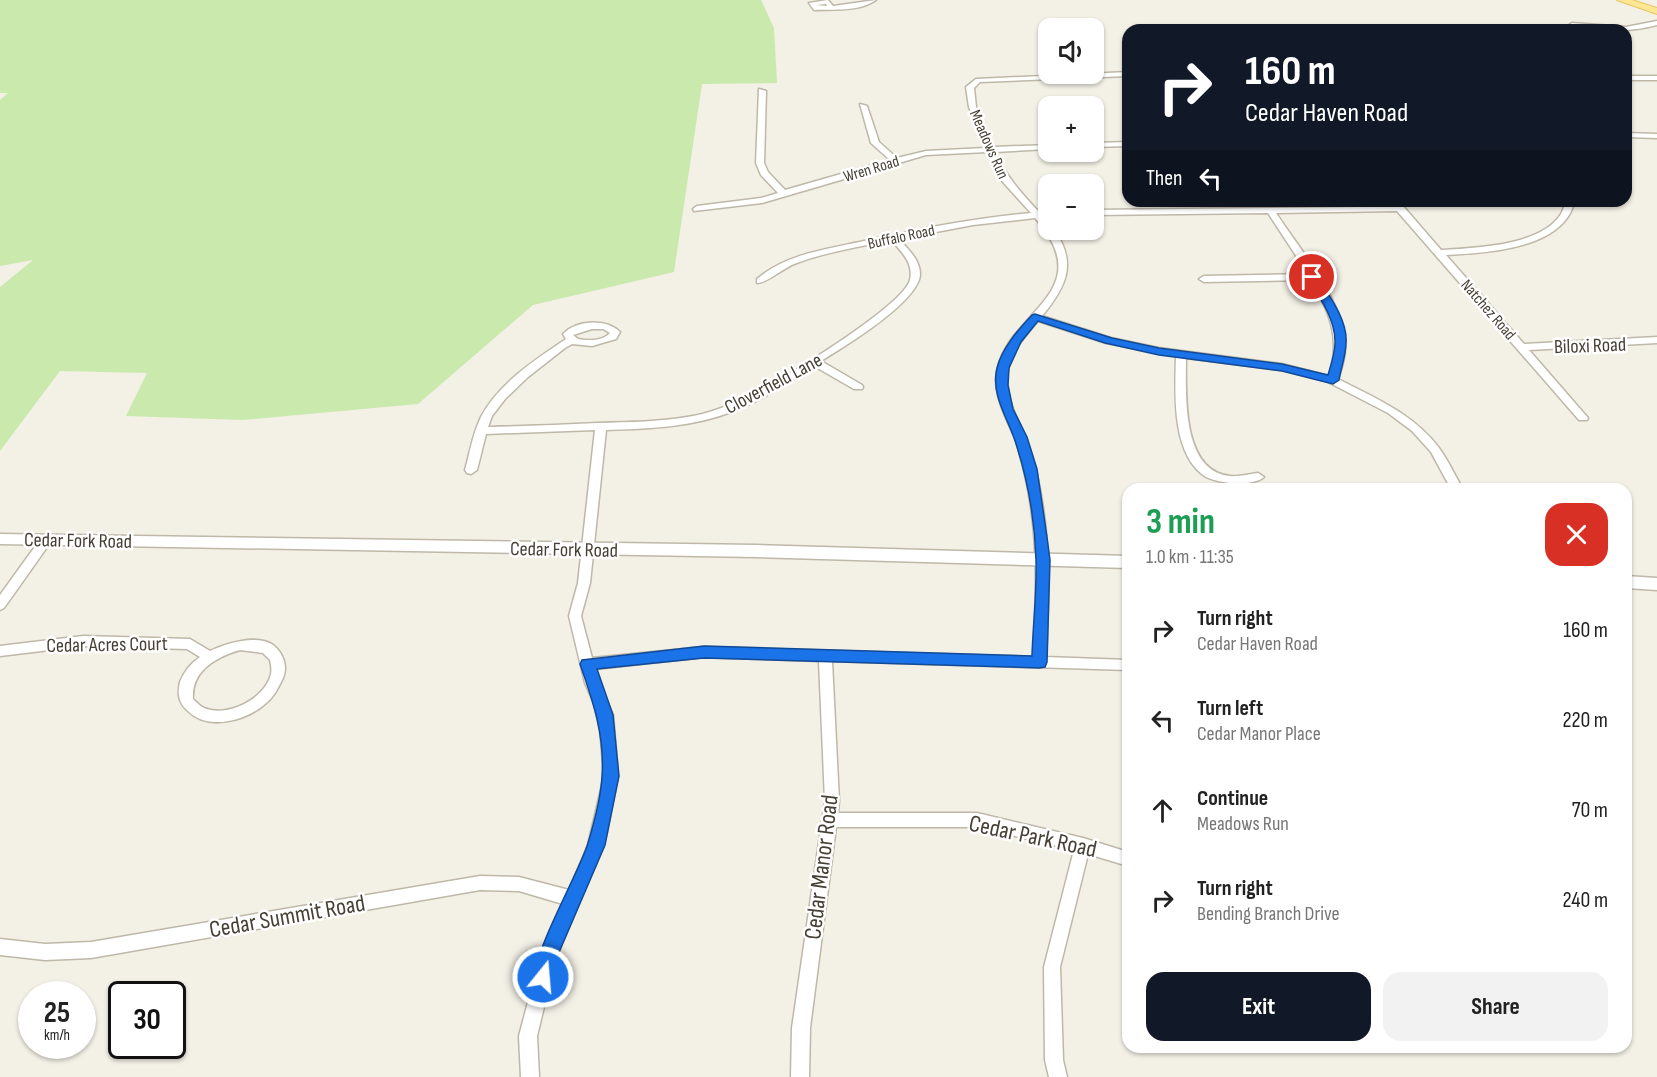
<!DOCTYPE html>
<html lang="en">
<head>
<meta charset="utf-8">
<style>
	body { margin:0; font-family:"Sofia Sans Condensed",sans-serif; background:#f2f2f2; color:#222; height:100vh; display:flex; flex-direction:column; font-size:22px; white-space:nowrap }
	* { box-sizing:border-box; margin:0 }
	p { font-size:20px; color:#767676 }
	.icon { flex:none; width:33px; height:33px; fill:none; stroke:currentColor; stroke-width:2; stroke-linecap:round; stroke-linejoin:round }
	.map { position:relative; flex:1; overflow:hidden }
	.drawer { position:absolute; left:1122px; top:483px; width:510px; height:570px; display:flex; flex-direction:column; background:#fff; border-radius:18px; box-shadow:0 2px 4px #0004 }
	.drawer>* { flex:none }
	.hud { position:absolute; left:1122px; top:24px; width:510px; height:183px; border-radius:18px; box-shadow:0 2px 4px #0004; background:#111827; color:#fff; overflow:hidden }
	.buttons { position:absolute; left:1038px; top:18px; display:grid; gap:12px }
	.buttons a { display:grid; place-items:center; width:66px; height:66px; border-radius:12px; background:#fff; box-shadow:0 2px 4px #0004; font-size:30px }
	.speed { position:absolute; left:18px; top:981px; display:flex; gap:12px; font-size:30px; font-weight:700; text-align:center }
	.speed>* { display:grid; place-content:center; width:78px; height:78px; border-radius:50%; background:#fff; box-shadow:0 2px 4px #0004; line-height:1 }
	.speed small { font-size:15px; font-weight:400 }
	.speed .limit { border:3px solid #111; border-radius:9px; background:#fff; color:#111 }
	.pin { position:absolute; display:grid; place-items:center; width:51px; height:51px; color:#fff; margin:-26px; border:3px solid #fff; border-radius:50%; box-shadow:0 2px 6px #0007 }
	.me { position:absolute; width:66px; margin:-33px; rotate:17deg; stroke-linejoin:round; filter:drop-shadow(0 0 4px #0008) }
	.turn { display:flex; align-items:center; gap:21px; height:126px; padding:0 24px; font-size:27px }
	.turn .icon { width:78px; height:78px; stroke-width:2.5 }
	.turn b { display:block; font-size:42px; line-height:51px }
	.then { display:flex; align-items:center; height:57px; padding:0 24px; background:#0003; gap:12px; font-size:22px }
	.round { display:grid; place-items:center; flex:none; width:63px; height:63px; border-radius:18px; background:#f2f2f2 }
	.overview { display:flex; align-items:center; justify-content:space-between; height:102px; padding:0 24px }
	h1 { font-size:36px; font-weight:700; line-height:45px; color:#1e9e55 }
	.action { display:flex; gap:12px; margin-top:auto; padding:12px 24px }
	.action a { flex:1; height:69px; border-radius:18px; background:#111827; color:#fff; font-size:24px; font-weight:700; line-height:69px; text-align:center }
	.action a+a { background:#f2f2f2; color:#222 }
	ul { padding:0; list-style:none }
	li { display:flex; align-items:center; gap:18px; height:90px; padding:0 24px }
	li div { flex:1 }
	li b { display:block; font-size:22px }
	li em { font-style:normal }
	.map>svg:first-child { display:block }
	.green { fill:#cae9ad }
	.lines { fill:none; stroke-linecap:round; stroke-linejoin:round }
	.minor-casing { stroke:#bfb8a8; stroke-width:3 }
	.tertiary-casing { stroke:#bfb8a8; stroke-width:3 }
	.primary-casing { stroke:#e6c661; stroke-width:2 }
	.minor { fill:#fff; fill-rule:evenodd }
	.tertiary { fill:#fff; fill-rule:evenodd }
	.primary { fill:#ffe693; fill-rule:evenodd }
	.route { fill:#1a73e8; stroke:#114b97; stroke-width:1.5 }
	.labels { text-anchor:middle; stroke-width:5; stroke-linejoin:round; paint-order:stroke }
	.far-street-label { font-size:16px; fill:#464035; stroke:#fff }
	.street-label { font-size:20px; fill:#464035; stroke:#fff }
	.near-street-label { font-size:24px; fill:#464035; stroke:#fff }
</style>
</head>
<body>
<div class="map">
<svg width="1657" height="1077" viewBox="0 0 1657 1077">
	<rect width="100%" height="100%" fill="#f3f0e6"/>
	<path class="green" d="M0,0H761L774,28L777,83L702,84L674,272L533,305L418,404L243,420L126,416L147,373L60,371L0,451V287L33,260L0,266V100L8,93H0Z"/>
	<g class="lines">
		<defs>
			<path id="minor" d="M828,0L833,6L876,0C859,12 834,9 814,10L809,3ZM826,4L827,6L816,5Z
				M1657,21V25C1636,31 1589,35 1569,25L1572,23L1626,27Z
				M1128,72V76L980,82L974,88L976,107L993,147L1048,145V149L995,152C1006,176 1021,193 1039,212H1048V216L1044,217L1048,222V230H1054C1078,263 1066,287 1042,316L1111,338L1159,348L1282,364L1329,376C1341,338 1330,313 1311,280L1204,282L1199,279L1204,276L1308,274L1268,213L1094,215V210L1362,207L1393,206V202L1396,201L1403,206L1441,250C1475,248 1541,246 1561,214C1563,210 1565,205 1567,201H1575C1573,206 1571,213 1567,218C1544,250 1482,253 1446,255L1524,344L1657,337V343L1529,350L1588,418L1587,420H1579L1397,211L1276,213C1300,250 1342,298 1345,343C1346,355 1342,368 1338,379C1375,398 1414,414 1439,448C1448,460 1455,476 1463,489H1451L1431,452L1412,431L1388,413L1326,381L1282,370L1186,358C1186,393 1181,471 1230,476C1239,477 1249,474 1258,473L1264,477C1258,483 1238,485 1229,483C1222,482 1212,480 1206,477C1171,455 1175,392 1176,356L1106,343L1038,321C1023,338 1007,356 1007,380C1007,400 1017,418 1025,436C1030,449 1034,462 1037,475C1051,536 1049,595 1046,657L1128,660V670L832,661L839,801L838,813H977L1083,838L1128,852V866L1088,854L1060,967L1063,1060L1067,1077H1049L1045,1060L1044,967L1074,850L977,827H836L810,1028L809,1077H791L792,1028L825,801L819,661L704,657L595,669L599,683L613,715L618,776L604,845L556,957L537,1036L539,1077H521L519,1036L540,957L563,904L519,891L480,890L91,958L45,960L0,955V939L45,944L91,942L480,876L519,877L569,890L588,845L604,776L599,715L585,683L569,616L578,583L595,430L486,434L477,470L471,474L467,473L465,470C470,452 473,433 481,417C498,384 536,359 566,339L563,334C576,320 606,318 620,332L616,339L592,346L572,344L565,348L528,377L505,399L492,416L488,427C524,426 561,425 597,423C629,422 661,422 693,416C715,412 737,402 757,392C785,378 903,306 910,280C914,263 901,251 891,240C859,247 825,252 794,264C784,268 765,284 757,283V279C786,254 827,249 864,241C918,229 974,218 1031,213L1002,181L987,152L926,155L762,203L694,211L693,209L697,206L761,198L778,193L761,175L756,163L759,89L766,91L764,163L768,172L785,190L890,160L871,143L860,104L867,106L879,142L897,158L926,151L985,148L969,107L966,87L976,79ZM1035,218C1104,296 999,313 996,379C996,399 1006,418 1014,436C1019,448 1022,462 1025,475C1039,536 1037,595 1033,657L704,647L592,658L581,616L590,583L606,430C649,429 693,427 734,411C763,400 788,382 814,366L854,389H862L863,387L862,385L821,361C844,347 920,301 920,274C920,260 908,249 899,239L973,225ZM592,329H603L610,333C603,341 589,341 578,339L573,335Z
				M1626,76H1657V80H1626Z
				M1626,133L1657,134V138L1626,137Z
				M1128,142V146L1094,147V143Z
				M46,536L52,540L50,543L4,608L0,610V595L42,537Z
				M83,636L190,639L210,651C226,643 257,634 273,645C283,653 288,666 283,678C278,688 274,697 265,704C245,721 208,731 188,711C179,703 177,695 180,682C184,672 191,663 200,657L187,649L83,646L0,656V646ZM240,650L263,653L270,660C271,664 272,670 271,674C265,699 227,718 204,708C200,706 196,702 193,699C191,671 216,657 240,650Z"/>
			<path id="tertiary" d="M0,534L756,545L1128,556V568L756,557L0,544Z
				M1626,576L1657,578V590L1626,588Z"/>
			<path id="primary" d="M1617,0H1632L1657,8V14Z"/>
		</defs>
		<use href="#minor" class="minor-casing"/>
		<use href="#tertiary" class="tertiary-casing"/>
		<use href="#primary" class="primary-casing"/>
		<use href="#minor" class="minor"/>
		<use href="#tertiary" class="tertiary"/>
		<use href="#primary" class="primary"/>
	</g>
	<path class="route" d="M1312,274L1316,275C1328,294 1348,320 1346,343C1346,355 1341,368 1339,380L1333,384L1282,371L1159,355L1105,343L1038,321L1021,342L1009,368L1008,385L1013,409L1027,437L1037,469L1047,537L1050,560L1047,662L1045,667L1039,668L704,658L597,669L613,715L619,776L605,845L557,957L549,983L543,986L536,983C527,961 580,872 588,843C594,823 601,797 602,776C605,737 593,701 580,664L582,660L704,646L1032,656C1033,624 1037,591 1036,560C1035,523 1028,482 1017,447C1010,421 990,396 997,368C1002,348 1018,330 1032,315L1035,314L1112,338L1159,348L1282,364L1328,375C1331,365 1335,353 1335,343C1336,320 1319,296 1307,277Z"/>
	<g class="labels">
		<g class="far-street-label">
			<text transform="translate(990 144) rotate(66)" y="6">Meadows Run</text>
			<text transform="translate(871 168) rotate(-17)" y="6">Wren Road</text>
			<text transform="translate(901 236) rotate(-12)" y="6">Buffalo Road</text>
			<text transform="translate(1489 309) rotate(49)" y="6">Natchez Road</text>
		</g>
		<g class="street-label">
			<text transform="translate(1590 345) rotate(-2)" y="7">Biloxi Road</text>
			<text transform="translate(773 383) rotate(-28)" y="7">Cloverfield Lane</text>
			<text transform="translate(78 540) rotate(1)" y="7">Cedar Fork Road</text>
			<text transform="translate(564 549) rotate(1)" y="7">Cedar Fork Road</text>
			<text transform="translate(107 644) rotate(-1)" y="7">Cedar Acres Court</text>
		</g>
		<g class="near-street-label">
			<text transform="translate(1033 836) rotate(12)" y="8">Cedar Park Road</text>
			<text transform="translate(821 867) rotate(-83)" y="8">Cedar Manor Road</text>
			<text transform="translate(287 916) rotate(-10)" y="8">Cedar Summit Road</text>
		</g>
	</g>
</svg>
<div class="buttons">
<a><svg class="icon" aria-label="sound" viewBox="0 0 24 24"><path d="M4 9h4l5-4v14l-5-4H4zM17 9q2 3 0 6"/></svg></a>
<a>+</a>
<a>−</a>
</div>
<div class="speed"><div>25<small>km/h</small></div><div class="limit">30</div></div>
<div class="pin" style="left:1312px;top:277px;background:#d93025"><svg class="icon" aria-label="arrive" viewBox="0 0 24 24"><path d="M6 21V4h12l-3 4 3 4H6"/></svg></div>
<svg class="me" style="left:543px;top:977px" viewBox="-20 -20 40 40"><circle r="17" fill="#1a73e8" stroke="#fff" stroke-width="3"/><path d="M0-11L8 9 0 5-8 9z" fill="#fff"/></svg>
<div class="hud">
<div class="turn"><svg class="icon" aria-label="right" viewBox="0 0 24 24"><path d="M7 20v-9h11M14 6l5 5-5 5"/></svg><div><b>160 m</b>Cedar Haven Road</div></div>
<div class="then">Then<svg class="icon" aria-label="left" viewBox="0 0 24 24"><path d="M17 20v-9H6M10 6l-5 5 5 5"/></svg></div>
</div>
<section class="drawer">
<div class="overview"><div><h1>3 min</h1><p>1.0 km · 11:35</p></div><a class="round" style="background:#d93025;color:#fff"><svg class="icon" aria-label="close" viewBox="0 0 24 24"><path d="M6 6l12 12M18 6L6 18"/></svg></a></div>
<ul>
<li><svg class="icon" aria-label="right" viewBox="0 0 24 24"><path d="M7 20v-9h11M14 6l5 5-5 5"/></svg><div><b>Turn right</b><p>Cedar Haven Road</p></div><em>160 m</em></li>
<li><svg class="icon" aria-label="left" viewBox="0 0 24 24"><path d="M17 20v-9H6M10 6l-5 5 5 5"/></svg><div><b>Turn left</b><p>Cedar Manor Place</p></div><em>220 m</em></li>
<li><svg class="icon" aria-label="ahead" viewBox="0 0 24 24"><path d="M12 20V5M6 11l6-6 6 6"/></svg><div><b>Continue</b><p>Meadows Run</p></div><em>70 m</em></li>
<li><svg class="icon" aria-label="right" viewBox="0 0 24 24"><path d="M7 20v-9h11M14 6l5 5-5 5"/></svg><div><b>Turn right</b><p>Bending Branch Drive</p></div><em>240 m</em></li>
</ul>
<div class="action"><a>Exit</a><a>Share</a></div>
</section>
</div>
</body>
</html>
